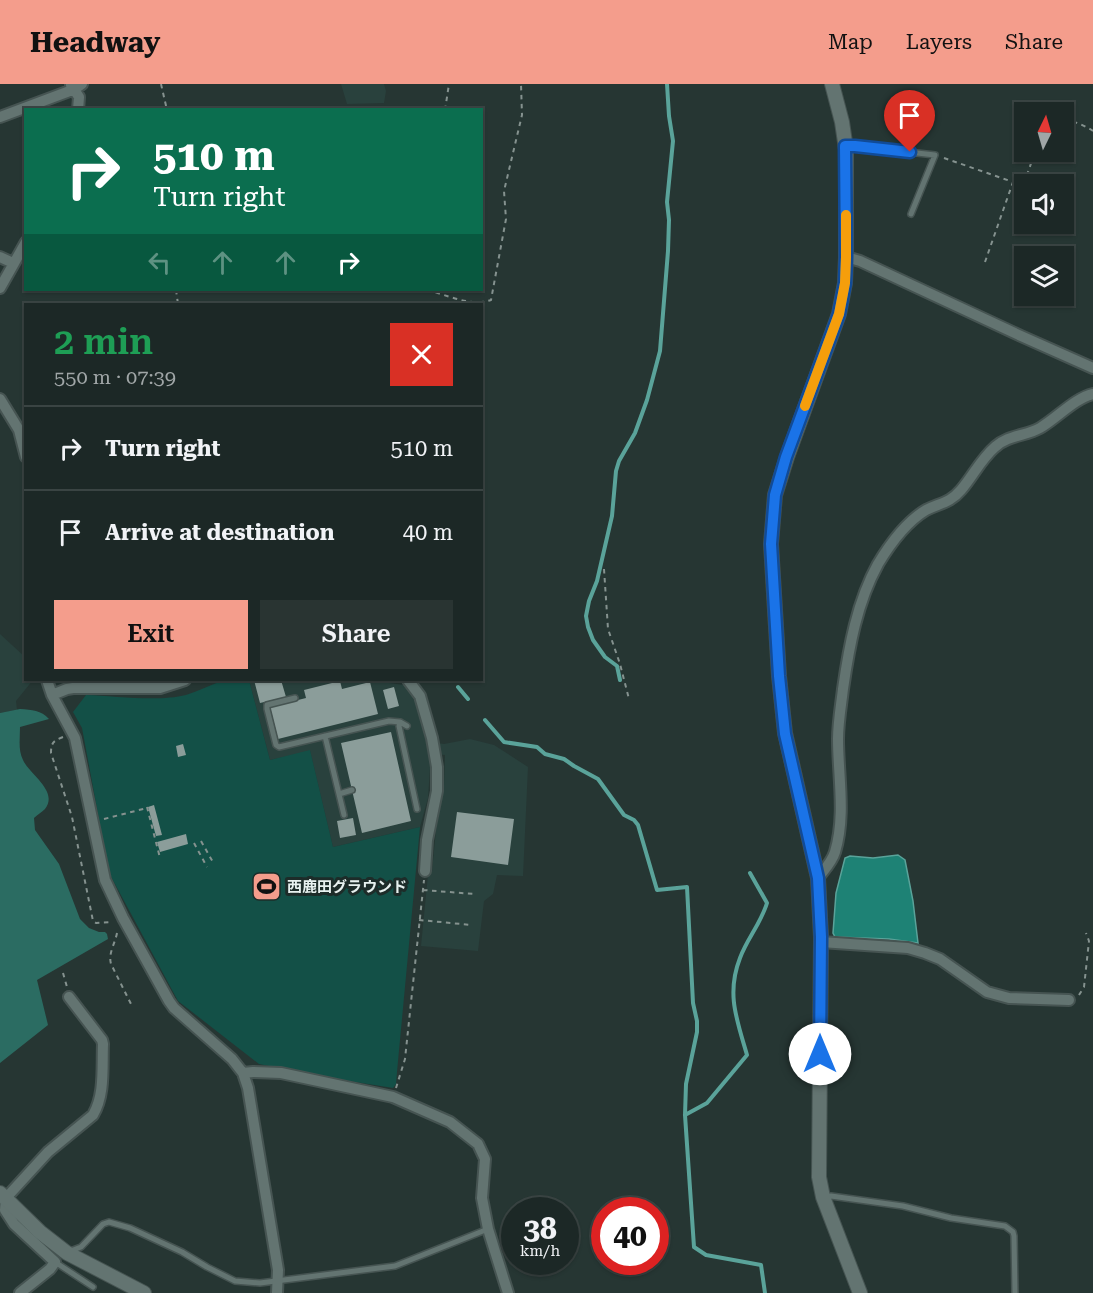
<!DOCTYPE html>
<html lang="en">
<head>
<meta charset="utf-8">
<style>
	body { margin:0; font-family:"Roboto Serif","Noto Sans JP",serif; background:#293432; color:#f1f3f6; height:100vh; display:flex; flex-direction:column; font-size:22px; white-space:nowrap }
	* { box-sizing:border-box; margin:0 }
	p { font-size:20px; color:#a0a6a7 }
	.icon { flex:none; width:33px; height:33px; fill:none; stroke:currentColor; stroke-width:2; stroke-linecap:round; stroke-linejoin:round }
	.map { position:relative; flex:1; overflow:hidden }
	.details { position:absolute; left:24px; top:219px; width:459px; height:378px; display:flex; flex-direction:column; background:#1c2826; border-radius:0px; box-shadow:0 2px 4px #0004,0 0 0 2px #3a4443 }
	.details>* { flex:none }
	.guide { position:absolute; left:24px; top:24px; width:459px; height:183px; border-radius:0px; box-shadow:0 2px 4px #0004,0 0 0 2px #3a4443; background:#0b6e4f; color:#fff; overflow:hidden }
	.needle { width:39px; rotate:5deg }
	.buttons { position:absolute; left:1014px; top:18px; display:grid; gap:12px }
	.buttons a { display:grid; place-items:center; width:60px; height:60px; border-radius:0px; background:#1c2826; box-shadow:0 2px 4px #0004,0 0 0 2px #3a4443; font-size:30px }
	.speed { position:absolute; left:501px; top:1113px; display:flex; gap:12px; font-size:30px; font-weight:700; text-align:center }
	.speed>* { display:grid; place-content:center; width:78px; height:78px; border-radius:50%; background:#1c2826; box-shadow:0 2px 4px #0004,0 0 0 2px #3a4443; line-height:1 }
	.speed small { font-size:15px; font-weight:400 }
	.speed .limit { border:9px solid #d22; background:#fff; color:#111 }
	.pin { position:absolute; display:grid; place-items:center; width:51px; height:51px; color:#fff; margin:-62px -26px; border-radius:50% 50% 50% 0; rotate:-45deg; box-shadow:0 0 6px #0007 }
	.pin .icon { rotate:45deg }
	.me { position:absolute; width:66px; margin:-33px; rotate:0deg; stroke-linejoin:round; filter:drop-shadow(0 0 4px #0008) }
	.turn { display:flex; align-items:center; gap:21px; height:126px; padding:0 30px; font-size:27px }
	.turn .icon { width:78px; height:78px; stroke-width:2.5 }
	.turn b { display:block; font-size:42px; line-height:51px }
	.lanes { display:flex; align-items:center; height:57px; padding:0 30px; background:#0003; justify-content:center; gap:30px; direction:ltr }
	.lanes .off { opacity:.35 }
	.round { display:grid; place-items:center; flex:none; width:63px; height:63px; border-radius:0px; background:#293432 }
	.overview { display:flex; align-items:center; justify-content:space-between; height:102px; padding:0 30px }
	h1 { font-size:36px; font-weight:600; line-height:45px; color:#1e9e55 }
	.action { display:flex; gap:12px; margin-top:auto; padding:12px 30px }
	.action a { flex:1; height:69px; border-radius:0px; background:#f49d8c; color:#111; font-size:24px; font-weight:600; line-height:69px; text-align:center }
	.action a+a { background:#293432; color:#f1f3f6 }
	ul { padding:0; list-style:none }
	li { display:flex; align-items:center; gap:18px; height:84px; padding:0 30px; border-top:2px solid #3a4443 }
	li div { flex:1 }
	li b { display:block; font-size:22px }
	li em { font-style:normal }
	header { display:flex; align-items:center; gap:36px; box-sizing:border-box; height:84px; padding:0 30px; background:#f49d8c; color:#111 }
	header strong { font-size:28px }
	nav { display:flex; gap:33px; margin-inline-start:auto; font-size:21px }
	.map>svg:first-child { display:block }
	.built { fill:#29413d }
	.green { fill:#135047 }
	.forest { fill:#2b6c62 }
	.water { fill:#1e8275; stroke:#5aa39a; stroke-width:1.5 }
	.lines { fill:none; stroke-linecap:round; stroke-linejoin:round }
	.stream { stroke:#5aa39a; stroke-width:4 }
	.building { fill:#8b9d9a }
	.service-casing { stroke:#465452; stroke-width:8 }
	.minor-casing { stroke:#465452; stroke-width:14 }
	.tertiary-casing { stroke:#465452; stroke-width:16 }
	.path { stroke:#85928f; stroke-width:2; stroke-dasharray:4.5 4.5; stroke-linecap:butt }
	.service { stroke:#637471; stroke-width:5 }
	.minor { stroke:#637471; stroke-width:10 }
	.tertiary { stroke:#637471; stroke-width:14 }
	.route-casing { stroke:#114b97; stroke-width:15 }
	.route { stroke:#1a73e8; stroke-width:10 }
	.slow { stroke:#f59e0b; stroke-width:10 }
	.labels { text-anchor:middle; stroke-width:6; stroke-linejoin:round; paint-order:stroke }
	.poi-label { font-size:15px; font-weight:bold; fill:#e7f1ef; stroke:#1d2c29; text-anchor:start }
</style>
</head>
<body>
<header>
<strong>Headway</strong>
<nav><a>Map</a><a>Layers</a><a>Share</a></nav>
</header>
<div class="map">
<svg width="1093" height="1209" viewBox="0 0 1093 1209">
	<rect width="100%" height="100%" fill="#263633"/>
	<path class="built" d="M341,0H384L386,7L384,19L347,20Z
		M0,550L25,573L26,596H33L16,617L17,626L0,629Z
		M249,596H368L411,602L427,657L444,660L470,655L494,661L528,683L523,792L497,791L493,810L484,817L478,867L421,862L428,791L432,787L436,746L444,701L445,671L431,670L428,714L420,743L333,763L310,667L270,676Z"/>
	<path class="green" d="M225,596H249L270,676L310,666L333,763L420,743L397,988L396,1000L393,1004L318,992L259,980L178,917L109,789L82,644L73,628L86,611C114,612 159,618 186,611C199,607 212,600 225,596Z"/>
	<path class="forest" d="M20,625C32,626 41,626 49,635L20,643C20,655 18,666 23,676C29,690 59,707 45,725C42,728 37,731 34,734L35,746L59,780L80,835L89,844L99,848H105L107,850L108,855L37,896L48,941L0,979V629Z"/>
	<path class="water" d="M898,771L905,776L913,817L918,859L889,855L835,853L833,849L836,809L845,774L850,772L873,774Z"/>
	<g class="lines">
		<path class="stream" d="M620,596L617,582L605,573L593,556L588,543L586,532L589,517L597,497L612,432L616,387L619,377L635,349L647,316L660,267L668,167L669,136L667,118L673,57L669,32L667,0
			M458,603L468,615
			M485,636L504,658L537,663L545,670L564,675L574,682L598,695L624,731L634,736L638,741L657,806L687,803L693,919L697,937V948L686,1000L685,1031L694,1163L706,1171L761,1181L765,1209
			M685,1031L707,1019L747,971C737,936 726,910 740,874C747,855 761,839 767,819L750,789"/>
	</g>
	<path class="building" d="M254,596H281L286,613L260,619Z
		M340,597L342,605L370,598L378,630L278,655L270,623L306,614L304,606Z
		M394,603L399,622L388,625L383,606Z
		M391,648L411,737L362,749L341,659Z
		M183,660L186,671L178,673L176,662Z
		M154,721L162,751L156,752L148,723Z
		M457,728L514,735L508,781L451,773Z
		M353,734L356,751L340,754L337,737Z
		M186,750L188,760L160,768L157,758Z"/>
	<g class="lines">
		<defs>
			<path id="service" d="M847,62H855L935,71L911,130
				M295,614L267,621V625L276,661L279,663L389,637L400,638L407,642
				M400,638L399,642L417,725
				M325,652L344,731
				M339,710L352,706
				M824,1113L831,1112L903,1122L951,1134L1005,1142L1013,1148L1014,1152L1015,1209
				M68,1168L81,1163L103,1140L109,1138L130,1144L182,1168L207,1183L235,1197L260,1199L395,1182L488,1145
				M55,1178L93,1203"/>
			<path id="minor" d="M71,1L79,13L78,26
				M0,33L75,5L82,0
				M0,173L13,179
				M846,173L860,177L1021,252L1093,284
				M0,204L26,158
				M0,315L19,346L26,373
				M47,596L52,611L75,654L105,796L123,834L169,917L174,924L232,975L243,989L248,1004L278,1186L277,1209
				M408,596L420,612L432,654L437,683V707L427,756L425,787
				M52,611L67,605L73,604H160L185,596
				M818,794C824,786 832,778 835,768C846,731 838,692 838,655C838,639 841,622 843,605C849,563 857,518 878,480C890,460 906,438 926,426C940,419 950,419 961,406C973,392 981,375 995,363C1008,351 1026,352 1040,344C1057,334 1075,314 1093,310
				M821,858L908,864L925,869L940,875L987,908L1009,914L1069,916
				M243,989L253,988L281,989L393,1013L450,1038L478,1060L485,1075L482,1114L488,1145L508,1209
				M20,1209L50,1185L55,1178L14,1140L5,1126L6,1114L48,1068L93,1031C105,1011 102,984 103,960L102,956L69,913"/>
			<path id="tertiary" d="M832,0L842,38L846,65V173L845,199L839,230L787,373L775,411L771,460L779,592L785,649L818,794L821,853L819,1093L823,1113L860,1209
				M0,1109L40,1148L67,1169L144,1209"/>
		</defs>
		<use href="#service" class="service-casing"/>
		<use href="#minor" class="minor-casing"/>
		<use href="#tertiary" class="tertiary-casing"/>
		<path class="path" d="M161,0L167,26
			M445,26L449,0
			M1064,36C1074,37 1084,41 1093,47
			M944,74L1013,98L1019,99L1027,91L1035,68
			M985,178L1013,98
			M176,206L178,220
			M427,206C447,211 471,223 491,216L506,135L504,107L522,31L521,0
			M604,485L608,545L620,580L629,615
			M63,653C53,657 51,659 51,669L72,733L93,837L96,839L112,838
			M147,723L160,774
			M104,735L147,724
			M201,757L214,780
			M194,759L207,783
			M423,806L474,810
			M419,836L472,841
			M117,849C115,860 108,869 111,880L132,922
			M63,889L67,903
			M1079,911L1084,903L1089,857L1086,849
			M396,1004L405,975L424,796"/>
		<use href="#service" class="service"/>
		<use href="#minor" class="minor"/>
		<use href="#tertiary" class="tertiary"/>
	</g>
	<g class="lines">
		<defs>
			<path id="route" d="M820,970L821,853L818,794L785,650L779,592L771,460L775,411L786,373L839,230L845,199L846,173L845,62H855L910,68"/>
		</defs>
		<use href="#route" class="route-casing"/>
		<use href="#route" class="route"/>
		<path class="slow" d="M805,322L839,230L845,199L846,173V131"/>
	</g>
	<defs>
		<symbol id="stadium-square" viewBox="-11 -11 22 22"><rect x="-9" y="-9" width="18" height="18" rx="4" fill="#f49d8c" stroke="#1d2c29"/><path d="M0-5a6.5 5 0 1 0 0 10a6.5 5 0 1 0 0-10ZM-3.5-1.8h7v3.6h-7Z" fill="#111"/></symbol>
	</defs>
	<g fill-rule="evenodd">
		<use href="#stadium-square" x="250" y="786" width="33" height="33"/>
	</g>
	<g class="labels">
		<g class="poi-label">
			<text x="287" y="808">西鹿田グラウンド</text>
		</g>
	</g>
</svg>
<div class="buttons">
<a><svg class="needle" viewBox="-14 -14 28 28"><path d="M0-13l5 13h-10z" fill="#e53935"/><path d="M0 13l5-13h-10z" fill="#a0a6a7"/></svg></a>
<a><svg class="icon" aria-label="sound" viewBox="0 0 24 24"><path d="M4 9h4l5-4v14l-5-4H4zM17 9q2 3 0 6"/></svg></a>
<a><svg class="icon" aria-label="layers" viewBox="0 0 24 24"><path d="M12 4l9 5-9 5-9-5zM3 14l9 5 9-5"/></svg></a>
</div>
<div class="speed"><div>38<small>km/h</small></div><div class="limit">40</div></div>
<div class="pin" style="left:910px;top:68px;background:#d93025"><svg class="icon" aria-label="arrive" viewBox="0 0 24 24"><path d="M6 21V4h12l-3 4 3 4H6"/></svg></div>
<svg class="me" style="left:820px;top:970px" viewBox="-20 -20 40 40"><circle r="19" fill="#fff"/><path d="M0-13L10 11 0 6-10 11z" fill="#1a73e8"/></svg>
<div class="guide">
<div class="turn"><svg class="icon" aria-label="right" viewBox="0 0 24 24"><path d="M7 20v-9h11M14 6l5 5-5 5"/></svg><div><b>510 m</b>Turn right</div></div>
<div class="lanes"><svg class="icon off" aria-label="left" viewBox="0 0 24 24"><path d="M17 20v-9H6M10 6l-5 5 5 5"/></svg><svg class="icon off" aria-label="ahead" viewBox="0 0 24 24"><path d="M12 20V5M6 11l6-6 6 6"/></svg><svg class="icon off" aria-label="ahead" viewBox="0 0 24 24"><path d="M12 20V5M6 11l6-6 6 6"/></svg><svg class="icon" aria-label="right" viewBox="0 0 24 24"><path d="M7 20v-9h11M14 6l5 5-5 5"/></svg></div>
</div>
<section class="details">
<div class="overview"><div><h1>2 min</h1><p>550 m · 07:39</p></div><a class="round" style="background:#d93025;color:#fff"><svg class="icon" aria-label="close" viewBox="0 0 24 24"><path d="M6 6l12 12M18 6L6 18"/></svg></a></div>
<ul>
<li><svg class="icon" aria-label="right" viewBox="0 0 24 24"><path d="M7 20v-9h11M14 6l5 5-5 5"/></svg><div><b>Turn right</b></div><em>510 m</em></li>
<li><svg class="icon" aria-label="arrive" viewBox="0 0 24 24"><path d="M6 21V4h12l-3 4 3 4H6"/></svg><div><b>Arrive at destination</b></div><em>40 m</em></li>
</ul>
<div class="action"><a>Exit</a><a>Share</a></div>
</section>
</div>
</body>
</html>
